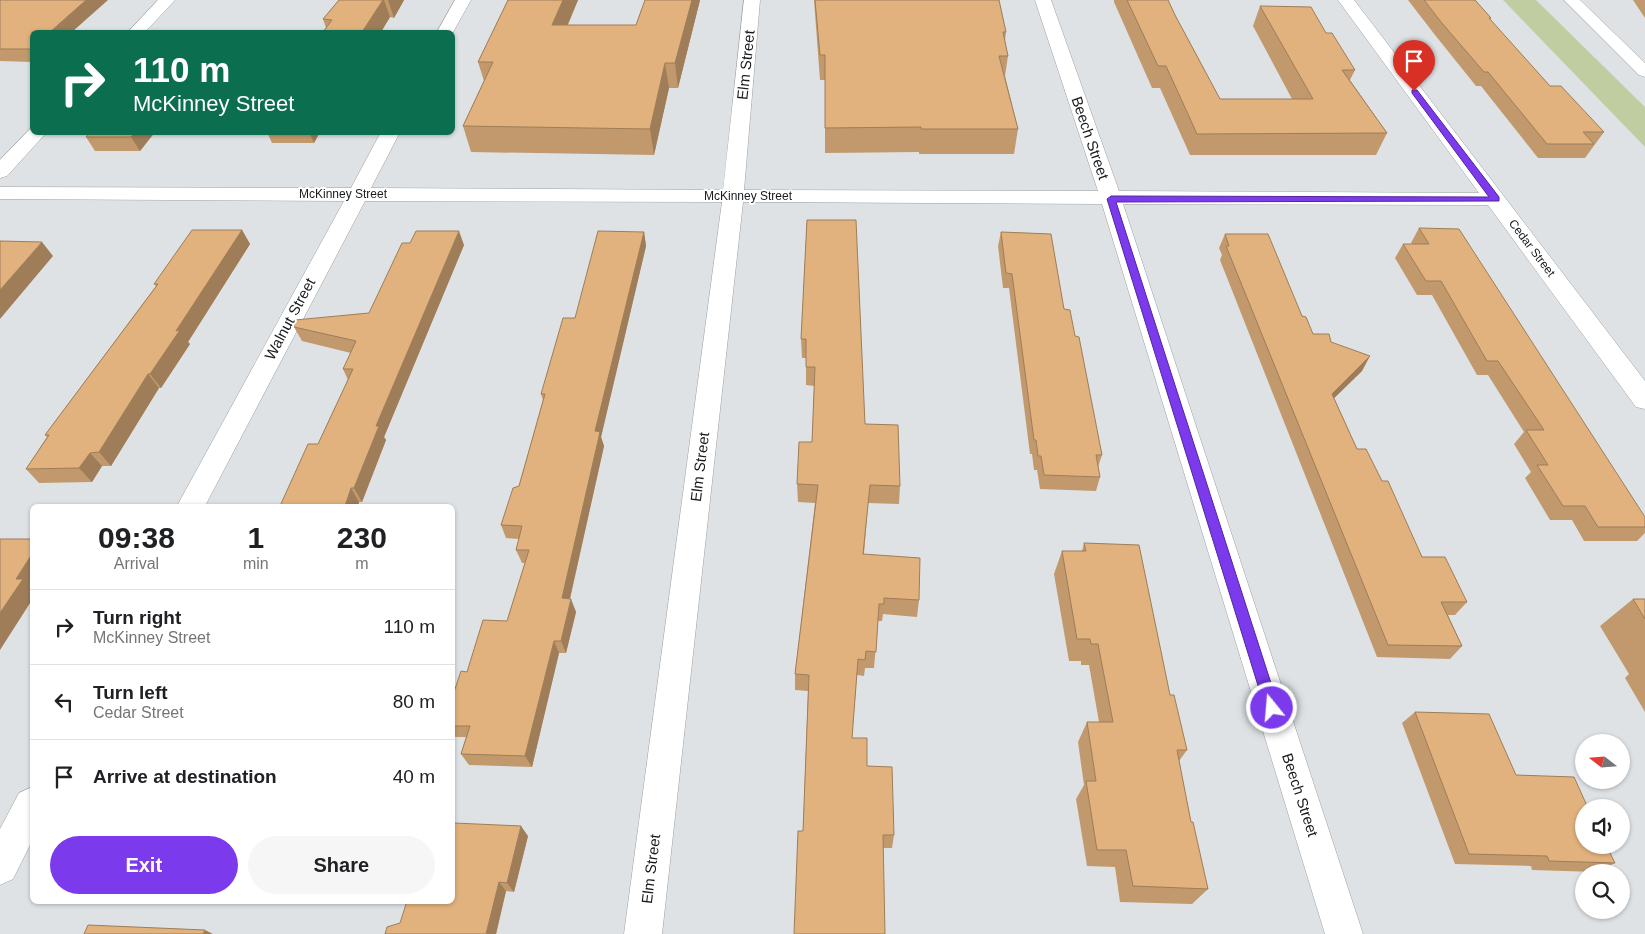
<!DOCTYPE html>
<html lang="en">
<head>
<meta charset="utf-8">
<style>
	body { margin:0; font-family:Arial,sans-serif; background:#f6f6f6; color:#202124; height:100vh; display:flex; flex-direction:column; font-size:19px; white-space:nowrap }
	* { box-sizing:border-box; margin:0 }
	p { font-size:16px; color:#757577 }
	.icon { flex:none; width:28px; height:28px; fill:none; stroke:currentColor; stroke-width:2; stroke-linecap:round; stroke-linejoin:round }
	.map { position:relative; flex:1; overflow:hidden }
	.drawer { position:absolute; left:30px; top:504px; width:425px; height:400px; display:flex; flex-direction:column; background:#fff; border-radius:8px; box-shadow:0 1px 4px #0004 }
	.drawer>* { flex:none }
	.hud { position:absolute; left:30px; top:30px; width:425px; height:105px; border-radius:8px; box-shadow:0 1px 4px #0004; background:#0b6e4f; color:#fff; overflow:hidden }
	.needle { width:32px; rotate:287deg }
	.tools { position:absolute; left:1575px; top:734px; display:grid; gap:10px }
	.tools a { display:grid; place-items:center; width:55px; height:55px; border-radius:50%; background:#fff; box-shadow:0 1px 4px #0004; font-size:25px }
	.pin { position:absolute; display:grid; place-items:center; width:42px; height:42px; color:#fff; margin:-51px -21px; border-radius:50% 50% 50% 0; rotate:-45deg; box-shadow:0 0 5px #0007 }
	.pin .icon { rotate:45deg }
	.me { position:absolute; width:55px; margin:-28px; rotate:343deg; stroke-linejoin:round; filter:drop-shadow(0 0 4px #0008) }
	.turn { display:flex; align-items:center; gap:18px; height:105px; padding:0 20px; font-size:22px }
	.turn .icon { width:65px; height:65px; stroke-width:2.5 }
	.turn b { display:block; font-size:35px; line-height:42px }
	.eta { display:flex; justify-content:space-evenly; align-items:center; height:85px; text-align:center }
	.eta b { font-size:30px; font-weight:700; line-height:35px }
	.primary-button { display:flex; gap:10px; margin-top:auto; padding:10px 20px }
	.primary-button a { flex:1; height:58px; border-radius:30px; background:#7c3aed; color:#fff; font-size:20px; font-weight:700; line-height:58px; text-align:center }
	.primary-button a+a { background:#f6f6f6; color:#202124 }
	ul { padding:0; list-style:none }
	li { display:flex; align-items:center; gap:15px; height:75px; padding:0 20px; border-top:1px solid #e0e0e0 }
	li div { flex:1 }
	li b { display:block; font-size:19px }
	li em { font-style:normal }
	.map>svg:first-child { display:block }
	.green { fill:#c0cda1 }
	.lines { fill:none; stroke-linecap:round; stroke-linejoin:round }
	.lane-casing { stroke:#9ca0a3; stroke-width:1 }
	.street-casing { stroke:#9ca0a3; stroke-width:1 }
	.lane { fill:#fff; fill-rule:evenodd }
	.street { fill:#fff; fill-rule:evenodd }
	.wall { fill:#c2996c }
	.shaded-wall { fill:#9e7d58 }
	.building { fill:#e1b27d; stroke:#9e7d58 }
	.route { fill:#7c3aed; stroke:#51269a }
	.labels { text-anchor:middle; stroke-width:4; stroke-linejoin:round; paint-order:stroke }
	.far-street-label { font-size:12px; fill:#191a1c; stroke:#fff }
	.street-label { font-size:15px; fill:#191a1c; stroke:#fff }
</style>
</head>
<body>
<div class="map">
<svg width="1645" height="934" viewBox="0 0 1645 934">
	<rect width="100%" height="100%" fill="#dee2e5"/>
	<path class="green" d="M1503,0H1536L1645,107V147Z"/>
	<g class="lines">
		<defs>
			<path id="lane" d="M1564,0H1580L1645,63V77L1639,75Z"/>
			<path id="street" d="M158,0H175L145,32H128Z
				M455,0H471L452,34L437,32Z
				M744,0H760L744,190L1098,191L1035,0H1051L1119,191L1479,193L1338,0H1354L1645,381V409L1636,407L1488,205L1123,204L1363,934H1325L1102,204L743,202L662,934H624L722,202L365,201L205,506H177L344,201L0,199V187L351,188L381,132H400L371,188L723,190Z
				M31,128L32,132H47L7,176L0,178V160Z
				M32,787V841L13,879L0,885V829L19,793Z"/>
		</defs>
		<use href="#lane" class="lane-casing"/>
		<use href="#street" class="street-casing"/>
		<use href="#lane" class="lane"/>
		<use href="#street" class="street"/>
	</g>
	<path class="wall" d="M0,0L32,32V62L0,61Z
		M339,0H404L394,18L390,17L381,32H323L326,28L323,19Z
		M508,0H578L568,25H636L645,0H700L678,88H669L654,155L471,152L463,126L484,81L478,62Z
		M814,0H999L1006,32L1005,41L1008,56L1005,76L1018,129L1014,154H919V152L825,153V80H820Z
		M1114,0H1168L1175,15L1220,99H1292L1253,26L1260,6L1326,33L1355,70L1350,80L1387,133L1376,155H1190L1160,88H1152L1114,2Z
		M1408,0H1475L1491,18L1490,20L1550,86L1604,132L1585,158H1538L1481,86H1476L1435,35Z
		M1633,0H1645V18Z
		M155,132L140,151H95L86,137Z
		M267,132H320L314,143H272Z
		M807,220L865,424L900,486L899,504L868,503L864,554L919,600L917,617L883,614L882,621H878L874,668H865L864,676L857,675L852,738L867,766L894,835L892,848H884L803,831L808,691L795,690V674L815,503L798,502L797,484L812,442L814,386L806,385V358H802L801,339Z
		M1419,228L1645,517V533L1637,541H1584L1572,520H1550L1525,478L1531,472L1514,444L1524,432L1488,375H1477L1432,295H1417L1395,258L1403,244H1412L1411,243Z
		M242,230L250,244L188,342L190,344L161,388H159L111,466H102L92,482L39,483L26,469L47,437L45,435L156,286L154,284Z
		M644,232L646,246L601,437L604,446L570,599L576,612L566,653H559L532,767L469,765L461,754L466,737H452V698L467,672L507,621L525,563H522L516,550L519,539L506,538L501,525L519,486L543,400L541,394L575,318Z
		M1001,232L1064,309L1075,336L1102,455L1098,467L1100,477L1096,491L1040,489L1037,470H1034L1032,454H1030L1009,288H1003L998,246Z
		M1225,234L1302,316L1313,334L1331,342L1362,371L1334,398L1357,449L1382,481L1422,557L1467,602L1455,615H1448L1462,646L1450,659L1377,657L1220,260L1222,255L1219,248Z
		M464,245L384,437L386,440L362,502H359L358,506H280L318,444L348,380L343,369L351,353L302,341L294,327L369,313Z
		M1084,543L1170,695L1187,750L1179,761L1191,822L1208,889L1192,904L1120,902L1115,867L1087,866L1076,799L1084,785L1078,742L1087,722H1099L1089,665H1081V661H1069L1054,574L1062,551H1082Z
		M1633,599H1645V712L1625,678L1629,674L1600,626Z
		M1415,712L1516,775L1615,863L1597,872L1532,870L1531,866L1455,864L1402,723Z
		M528,836L514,892L506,891L496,934H385L400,923L452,901Z"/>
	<path class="shaded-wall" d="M86,0H108L72,32H50Z
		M383,0H384L390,17L381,32H362Z
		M388,0H404L394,18Z
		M563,0H578L557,49L552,25Z
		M692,0H700L678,88L675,63Z
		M665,63L669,88L654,155L650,129Z
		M135,132H155L140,151L131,137Z
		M309,132H320L314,143Z
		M242,230L250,244L188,342L190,344L161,388L150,374L176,331Z
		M459,231L464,245L384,437L386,440L362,502L354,488L376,426Z
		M644,232L646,246L601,437L604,446L567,611L562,598L595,431Z
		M42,242L53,256L0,319V290Z
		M1370,356L1362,371L1324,408L1332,394Z
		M148,374L159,388L111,466L99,452Z
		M90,453L102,466L92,482L79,468Z
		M351,488L359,502L358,506H345Z
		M32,554V600L0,650V613L16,579Z
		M571,599L576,612L566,653L561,641Z
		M554,641L559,653L532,767L525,756Z
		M521,826L528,836L514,892L507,883Z
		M499,882L506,891L496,934H486Z
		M205,930L213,934H203Z"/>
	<path class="building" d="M0,0H86L50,32H32V48L31,49H0Z
		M339,0H383L362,32H323L332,20L323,19Z
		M508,0H563L552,25H636L645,0H692L675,63H665L650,129L463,126L493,62H478Z
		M815,0H999L1006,32H1003L1008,56H999L1018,129H921V127L825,128V55H820Z
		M1127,0H1168L1175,15L1220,99H1313L1260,6L1311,7L1326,33H1332L1355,70H1342L1387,133L1197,134L1166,66H1158Z
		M1424,0H1475L1491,18H1489L1550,86H1561L1604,132H1583L1594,144H1547L1488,72H1484L1441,22Z
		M90,132H135L131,137H86Z
		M807,220H856L865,424L898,425L900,486L870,485L863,554L920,558L919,600L884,598V604H879L876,652L866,651L865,660L858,659L852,738H867V766L892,767L894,835H883L885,934H794L798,831H803L809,675L795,674L818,485L797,484L799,442H812L815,367H806V339H801Z
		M1419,228L1459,229L1645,517V527H1598L1585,506H1563L1537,465H1548L1526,430H1544L1498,361H1487L1441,281H1426L1403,244H1429Z
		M192,230H242L176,331L180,330L150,374H148L99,452L90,453L79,468L26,469L49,435H45L158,284H154Z
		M416,231H459L376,426H379L354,488H351L345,506H280L308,444H318L353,369H343L356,341L294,327L295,320L369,313L402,243H410Z
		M598,231L644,232L595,431L600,432L562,598L571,599L561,641H554L525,756L461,754L470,726H452V698L461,671L467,672L483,620L507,621L529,550H516L522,526L501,525L513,488L519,486L545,394H541L563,318H575Z
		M1001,232L1051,234L1064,309L1070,310L1075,336L1079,337L1102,455H1096L1100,477L1044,475L1041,456H1038L1036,440H1034L1012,274L1006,273Z
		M1225,234H1268L1302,316L1306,317L1313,334H1329L1331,342L1370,356L1332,394L1357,449H1366L1382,481H1388L1422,557H1445L1467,602H1441L1462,646L1388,645L1226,246H1229Z
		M0,241L42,242L0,290Z
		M0,539H32V554L16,579H23L0,613Z
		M1084,543L1139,545L1170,695H1174L1187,750H1177L1191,822H1193L1208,889L1133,886L1126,850H1097L1086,781H1096L1087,722H1113L1098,644H1091L1090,639H1077L1062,551H1086Z
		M1633,599H1645V619Z
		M1415,712L1489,714L1516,775L1574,777L1588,808H1584V845H1606L1615,863L1549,861L1547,856L1469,854Z
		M454,823L521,826L507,883L499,882L486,934H385L387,927L400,923L407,901H452V828Z
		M88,925L205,930L203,934H84Z"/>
	<path class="route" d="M1412,90H1417L1499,197V201L1116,202L1279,708L1277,712L1272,714L1267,712L1265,708L1107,199L1111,196L1489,197L1412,93Z"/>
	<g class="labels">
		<g class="far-street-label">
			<text x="343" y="198">McKinney Street</text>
			<text x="748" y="200">McKinney Street</text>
			<text transform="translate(1532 248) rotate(53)" y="4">Cedar Street</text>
		</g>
		<g class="street-label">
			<text transform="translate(746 65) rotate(-84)" y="5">Elm Street</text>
			<text transform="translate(1090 138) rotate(71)" y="5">Beech Street</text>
			<text transform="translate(290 319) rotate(-62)" y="5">Walnut Street</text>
			<text transform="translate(700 467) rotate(-83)" y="5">Elm Street</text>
			<text transform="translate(1300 795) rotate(72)" y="5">Beech Street</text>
			<text transform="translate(651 869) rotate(-83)" y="5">Elm Street</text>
		</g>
	</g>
</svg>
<div class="tools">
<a><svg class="needle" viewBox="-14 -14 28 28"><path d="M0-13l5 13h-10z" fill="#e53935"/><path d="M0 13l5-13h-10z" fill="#757577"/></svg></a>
<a><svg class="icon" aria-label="sound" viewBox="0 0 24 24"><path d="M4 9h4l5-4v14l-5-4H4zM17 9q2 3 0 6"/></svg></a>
<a><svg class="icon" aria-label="search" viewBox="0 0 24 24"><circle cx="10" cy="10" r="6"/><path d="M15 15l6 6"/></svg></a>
</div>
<div class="pin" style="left:1414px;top:91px;background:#d93025"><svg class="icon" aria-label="arrive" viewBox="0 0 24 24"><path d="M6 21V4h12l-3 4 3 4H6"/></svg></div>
<svg class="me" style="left:1272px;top:708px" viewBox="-20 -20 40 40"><circle r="17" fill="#7c3aed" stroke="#fff" stroke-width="3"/><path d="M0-11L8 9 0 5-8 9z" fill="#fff"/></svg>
<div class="hud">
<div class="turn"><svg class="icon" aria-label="right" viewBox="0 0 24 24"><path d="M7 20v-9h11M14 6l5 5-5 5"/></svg><div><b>110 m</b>McKinney Street</div></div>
</div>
<section class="drawer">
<div class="eta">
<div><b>09:38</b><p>Arrival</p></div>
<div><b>1</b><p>min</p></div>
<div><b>230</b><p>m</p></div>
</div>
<ul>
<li><svg class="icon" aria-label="right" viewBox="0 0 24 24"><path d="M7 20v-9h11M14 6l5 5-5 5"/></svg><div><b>Turn right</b><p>McKinney Street</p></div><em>110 m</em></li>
<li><svg class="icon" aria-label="left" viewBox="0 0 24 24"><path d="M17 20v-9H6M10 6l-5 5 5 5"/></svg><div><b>Turn left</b><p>Cedar Street</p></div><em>80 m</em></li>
<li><svg class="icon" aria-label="arrive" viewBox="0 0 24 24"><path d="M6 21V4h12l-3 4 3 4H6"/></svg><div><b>Arrive at destination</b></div><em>40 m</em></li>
</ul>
<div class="primary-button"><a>Exit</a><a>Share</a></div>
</section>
</div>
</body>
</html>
